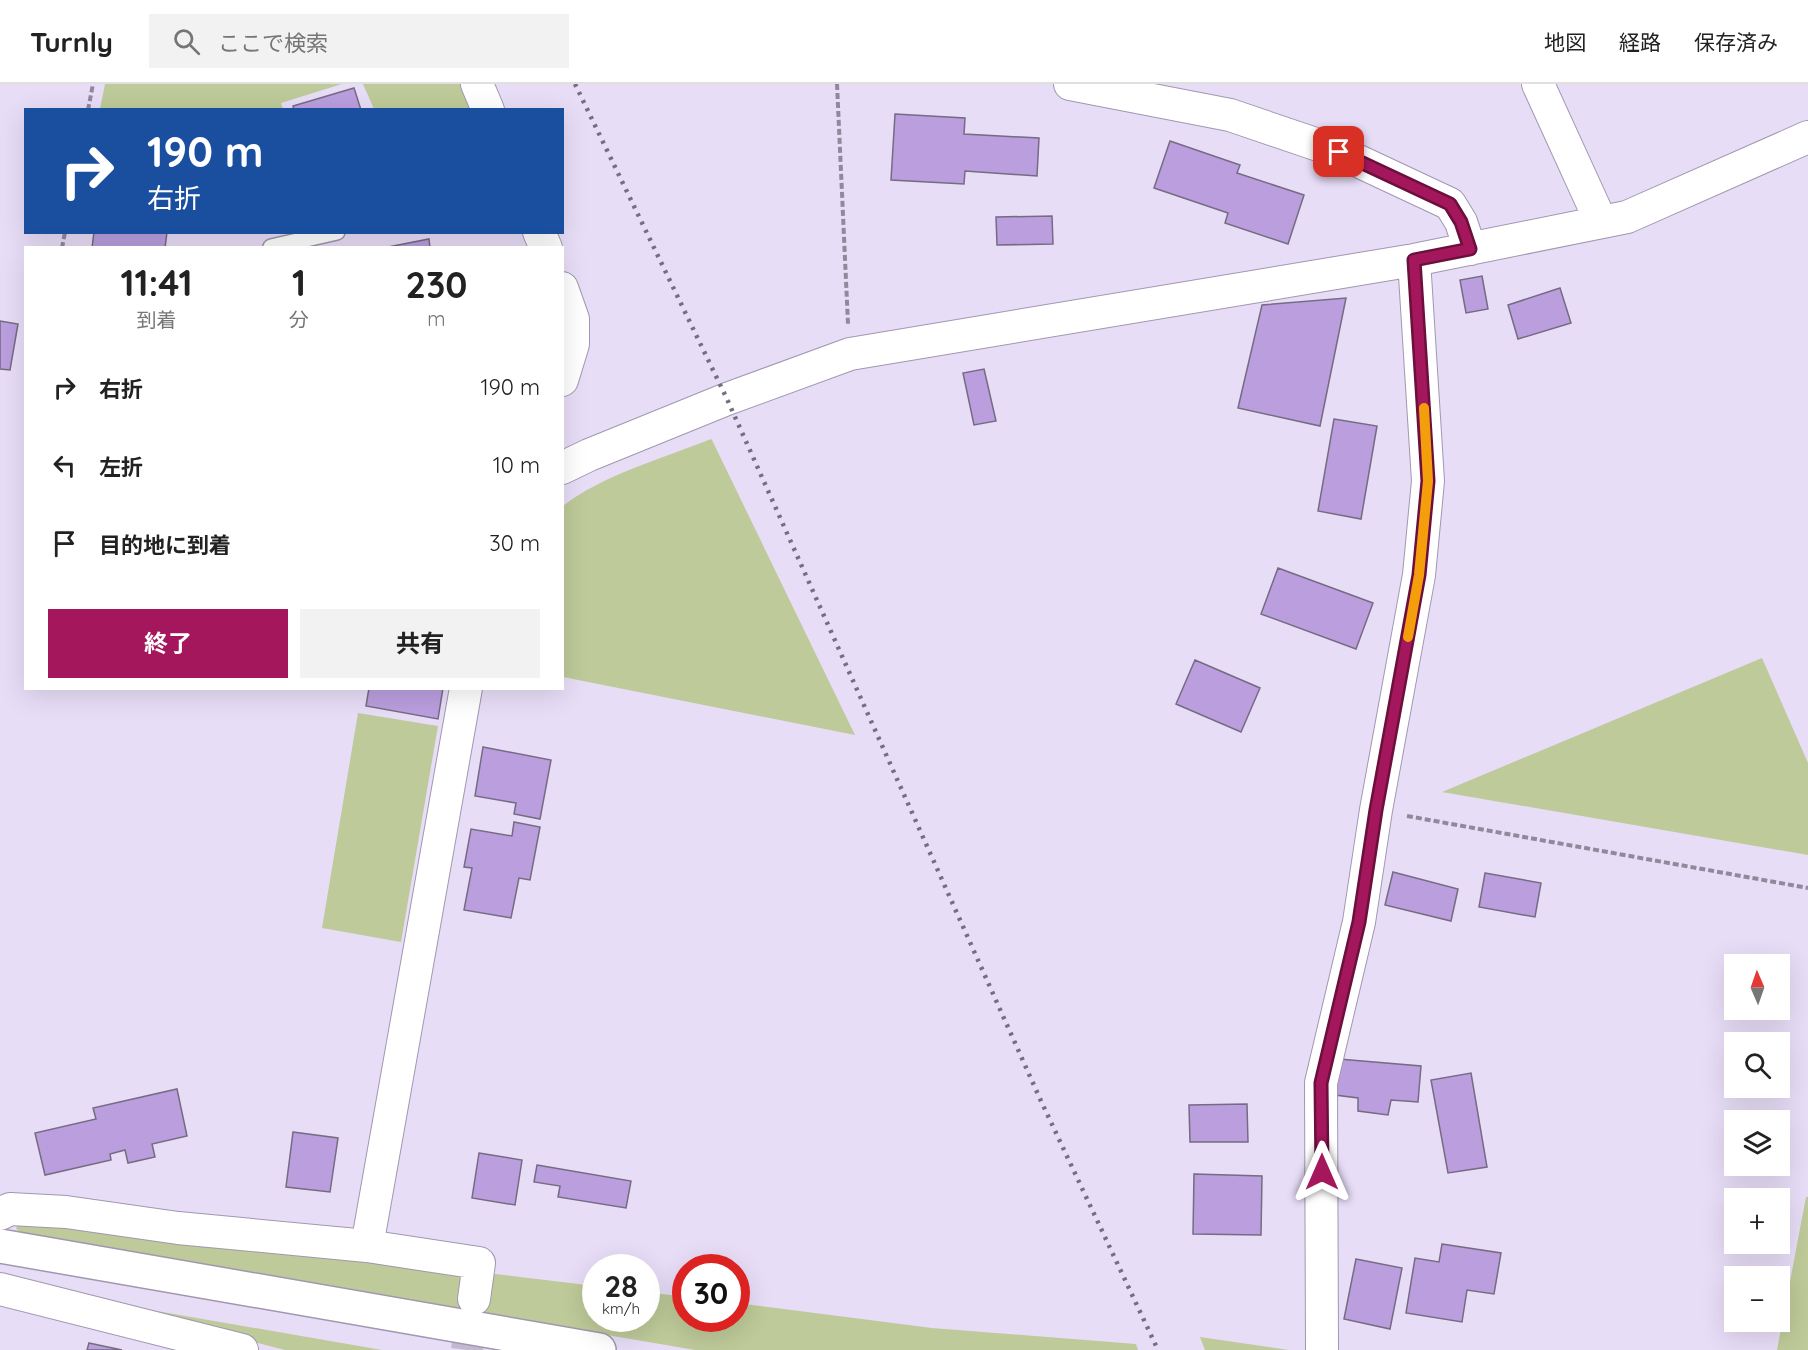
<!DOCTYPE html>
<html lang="ja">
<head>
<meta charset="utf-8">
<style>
	body { margin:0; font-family:Quicksand,"Noto Sans JP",sans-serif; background:#f2f2f2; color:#222; height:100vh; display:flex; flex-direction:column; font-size:22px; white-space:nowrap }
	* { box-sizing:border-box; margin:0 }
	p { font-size:20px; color:#767676 }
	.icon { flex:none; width:33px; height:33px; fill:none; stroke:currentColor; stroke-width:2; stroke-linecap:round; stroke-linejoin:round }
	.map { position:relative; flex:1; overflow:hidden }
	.details { position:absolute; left:24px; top:162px; width:540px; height:444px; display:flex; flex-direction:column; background:#fff; border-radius:0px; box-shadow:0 6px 24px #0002 }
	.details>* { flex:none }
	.top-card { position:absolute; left:24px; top:24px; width:540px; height:126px; border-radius:0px; box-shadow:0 6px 24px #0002; background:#1a4fa0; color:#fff; overflow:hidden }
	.needle { width:39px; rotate:358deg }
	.tools { position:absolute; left:1724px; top:870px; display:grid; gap:12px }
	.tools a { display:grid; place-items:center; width:66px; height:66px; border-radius:0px; background:#fff; box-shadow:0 6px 24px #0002; font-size:30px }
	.speed { position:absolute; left:582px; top:1170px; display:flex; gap:12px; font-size:30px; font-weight:700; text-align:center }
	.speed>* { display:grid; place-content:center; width:78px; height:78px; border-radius:50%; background:#fff; box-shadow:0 6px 24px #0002; line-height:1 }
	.speed small { font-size:15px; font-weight:400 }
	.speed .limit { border:9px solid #d22; background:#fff; color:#111 }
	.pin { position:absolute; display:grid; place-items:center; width:51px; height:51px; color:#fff; margin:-26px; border-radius:12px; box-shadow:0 3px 9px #0006 }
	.me { position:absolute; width:66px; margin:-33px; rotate:0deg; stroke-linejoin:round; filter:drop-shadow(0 0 4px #0008) }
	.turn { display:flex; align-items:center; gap:21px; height:126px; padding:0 24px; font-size:27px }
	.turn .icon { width:78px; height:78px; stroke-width:2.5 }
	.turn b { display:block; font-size:42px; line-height:51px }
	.eta { display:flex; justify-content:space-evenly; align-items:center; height:102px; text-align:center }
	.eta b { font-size:36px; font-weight:700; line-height:42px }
	.action { display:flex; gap:12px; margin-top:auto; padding:12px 24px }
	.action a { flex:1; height:69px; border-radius:0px; background:#a5175c; color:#fff; font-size:24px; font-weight:700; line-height:69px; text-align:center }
	.action a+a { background:#f2f2f2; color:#222 }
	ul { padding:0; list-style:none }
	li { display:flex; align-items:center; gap:18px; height:78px; padding:0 24px }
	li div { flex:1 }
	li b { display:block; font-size:22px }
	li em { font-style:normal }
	header { display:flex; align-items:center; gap:36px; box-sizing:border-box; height:84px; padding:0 30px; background:#fff; border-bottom:2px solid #e0e0e0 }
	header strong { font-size:28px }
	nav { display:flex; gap:33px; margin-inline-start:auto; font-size:21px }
	.search { width:420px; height:54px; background:#f2f2f2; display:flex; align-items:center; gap:15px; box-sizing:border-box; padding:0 21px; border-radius:0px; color:#767676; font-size:22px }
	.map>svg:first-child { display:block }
	.green { fill:#beca99 }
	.building { fill:#ba9ede; stroke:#756b82; stroke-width:1.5 }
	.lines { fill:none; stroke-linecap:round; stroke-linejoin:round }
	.street-tunnel { stroke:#c2b9cf; stroke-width:32; stroke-dasharray:32 16; stroke-linecap:butt }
	.lane-casing { stroke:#a197af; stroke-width:18 }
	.street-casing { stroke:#a197af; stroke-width:34 }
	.secondary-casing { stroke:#a197af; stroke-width:36 }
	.path { stroke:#91899b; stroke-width:4; stroke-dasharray:6 3; stroke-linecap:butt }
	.lane { stroke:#fff; stroke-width:15 }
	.street { stroke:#fff; stroke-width:32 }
	.secondary { stroke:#fff; stroke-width:33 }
	.rail { stroke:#746e7d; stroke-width:4.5; stroke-dasharray:3 6; stroke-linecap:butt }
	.route-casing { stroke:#6b0f3c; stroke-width:15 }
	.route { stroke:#a5175c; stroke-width:10 }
	.slow { stroke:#f59e0b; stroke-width:10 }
</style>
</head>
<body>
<header>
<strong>Turnly</strong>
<div class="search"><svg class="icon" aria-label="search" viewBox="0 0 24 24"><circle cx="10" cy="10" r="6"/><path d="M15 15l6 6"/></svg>ここで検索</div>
<nav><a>地図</a><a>経路</a><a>保存済み</a></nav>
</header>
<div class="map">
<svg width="1808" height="1266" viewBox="0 0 1808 1266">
	<rect width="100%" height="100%" fill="#e8ddf7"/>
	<path class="green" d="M105,0H342L281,19L283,25H100Z
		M363,0H460L471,25H374Z
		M711,355L712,356L855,651L563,593V422C602,391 664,374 711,355Z
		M1762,574L1808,679V771L1442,708Z
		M358,629L438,642L401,858L322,844Z
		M1806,1113H1808V1266H1777Z
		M19,1138L466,1186L462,1228L25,1151L19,1148L16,1144Z
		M487,1189L595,1202L596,1234H646L647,1208L685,1213L686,1234H736L737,1219L932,1244L1136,1260L1138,1266H695L479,1229Z
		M93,1216L382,1266H285Z
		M1200,1253L1289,1266H1205Z"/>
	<path class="building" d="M354,4L361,26H294L293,22Z
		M895,30L965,34L964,50L1039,54L1037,92L965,87L964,100L891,96Z
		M1170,57L1240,81L1237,89L1304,111L1288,160L1225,139L1228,129L1154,104Z
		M1052,132L1053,160L997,161L996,133Z
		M94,148H167L165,164H92Z
		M429,155L430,164H383Z
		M1482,192L1488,225L1466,229L1460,196Z
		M1560,204L1571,239L1518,255L1508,221Z
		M1346,214L1320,342L1238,324L1262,221Z
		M0,237L18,240L10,286L0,285Z
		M984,285L996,337L974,341L963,289Z
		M1334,335L1377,342L1361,435L1318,427Z
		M1278,484L1373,519L1356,565L1261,530Z
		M1195,576L1260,604L1241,648L1176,620Z
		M369,604H443L438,635L366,622Z
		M483,663L551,676L540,735L514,730L516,719L475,712Z
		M514,738L540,743L530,796L519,794L511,834L464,826L472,784L464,783L471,745L512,752Z
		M1393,788L1458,805L1451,837L1385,821Z
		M1485,789L1541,799L1535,833L1479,823Z
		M1339,975L1421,982L1418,1018L1391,1016L1388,1031L1358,1027V1014L1335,1011Z
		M1471,989L1487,1083L1448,1089L1431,996Z
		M177,1005L187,1052L152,1060L155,1073L128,1079L125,1066L110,1070L111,1076L45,1091L35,1049L96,1035L93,1024Z
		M1247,1020L1248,1058H1190L1189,1021Z
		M293,1048L338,1054L330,1108L286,1103Z
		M479,1069L522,1076L515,1121L472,1114Z
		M537,1081L631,1097L626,1124L558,1113L560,1102L534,1098Z
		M1194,1090L1262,1092L1261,1151L1193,1150Z
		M1442,1160L1501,1169L1494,1210L1467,1206L1462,1238L1406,1229L1415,1174L1439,1178Z
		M1356,1175L1402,1184L1390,1245L1344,1235Z
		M89,1259L122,1266H87Z"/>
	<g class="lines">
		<path class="street-tunnel" d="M467,1266L473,1219"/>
		<defs>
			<path id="lane" d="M271,163L337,148"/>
			<path id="street" d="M477,0L488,26
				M1070,0L1230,31L1339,68L1450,120L1461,138L1470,165
				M1538,0L1601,138
				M539,148L546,164
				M562,204L573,235V260L562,296
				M562,384L589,371L727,315L850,270L1414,176L1627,133L1808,53
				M0,1130L10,1125L66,1128L178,1144L367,1162L479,1179L474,1215
				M367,1162L466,604
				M0,1205L242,1266
				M1322,1266L1321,999L1359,838L1376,726L1419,491L1428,397L1414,176"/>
			<path id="secondary" d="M0,1162L599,1266"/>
		</defs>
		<use href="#lane" class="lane-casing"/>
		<use href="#street" class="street-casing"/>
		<use href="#secondary" class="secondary-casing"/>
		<path class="path" d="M837,0L848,240
			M88,26L93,0
			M62,164L65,148
			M1407,732L1808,804"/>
		<use href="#lane" class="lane"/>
		<use href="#street" class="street"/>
		<use href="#secondary" class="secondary"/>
		<path class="rail" d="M575,0L727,315L1041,1017L1158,1266"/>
	</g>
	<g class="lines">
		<defs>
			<path id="route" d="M1322,1088L1321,999L1359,838L1376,726L1419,491L1428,397L1414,176L1470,165L1461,138L1450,120L1339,68"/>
		</defs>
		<use href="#route" class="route-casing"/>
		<use href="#route" class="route"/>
		<path class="slow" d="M1408,553L1419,491L1428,397L1424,324"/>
	</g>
</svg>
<div class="tools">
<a><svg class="needle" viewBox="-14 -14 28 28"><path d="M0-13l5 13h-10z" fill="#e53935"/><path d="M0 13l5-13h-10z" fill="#767676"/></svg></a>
<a><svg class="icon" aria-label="search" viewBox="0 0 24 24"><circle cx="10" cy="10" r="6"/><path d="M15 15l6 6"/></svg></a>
<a><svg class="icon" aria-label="layers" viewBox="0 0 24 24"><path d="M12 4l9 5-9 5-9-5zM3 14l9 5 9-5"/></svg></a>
<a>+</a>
<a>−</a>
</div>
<div class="speed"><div>28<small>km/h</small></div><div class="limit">30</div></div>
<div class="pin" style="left:1339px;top:68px;background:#d93025"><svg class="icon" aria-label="arrive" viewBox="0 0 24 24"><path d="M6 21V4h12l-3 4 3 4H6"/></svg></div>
<svg class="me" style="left:1322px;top:1088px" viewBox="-20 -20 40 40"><path d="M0-17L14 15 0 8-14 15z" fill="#a5175c" stroke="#fff" stroke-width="4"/></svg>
<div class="top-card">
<div class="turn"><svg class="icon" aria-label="right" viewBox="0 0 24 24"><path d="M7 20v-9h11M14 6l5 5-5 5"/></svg><div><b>190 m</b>右折</div></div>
</div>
<section class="details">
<div class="eta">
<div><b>11:41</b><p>到着</p></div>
<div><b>1</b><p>分</p></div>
<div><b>230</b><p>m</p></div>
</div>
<ul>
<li><svg class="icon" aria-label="right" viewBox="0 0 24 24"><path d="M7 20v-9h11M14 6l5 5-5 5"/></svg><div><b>右折</b></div><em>190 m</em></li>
<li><svg class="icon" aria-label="left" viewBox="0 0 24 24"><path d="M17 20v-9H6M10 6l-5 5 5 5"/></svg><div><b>左折</b></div><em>10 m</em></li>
<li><svg class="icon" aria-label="arrive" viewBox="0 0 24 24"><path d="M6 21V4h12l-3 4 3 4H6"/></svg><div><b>目的地に到着</b></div><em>30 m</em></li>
</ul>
<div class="action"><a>終了</a><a>共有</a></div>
</section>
</div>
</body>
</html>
